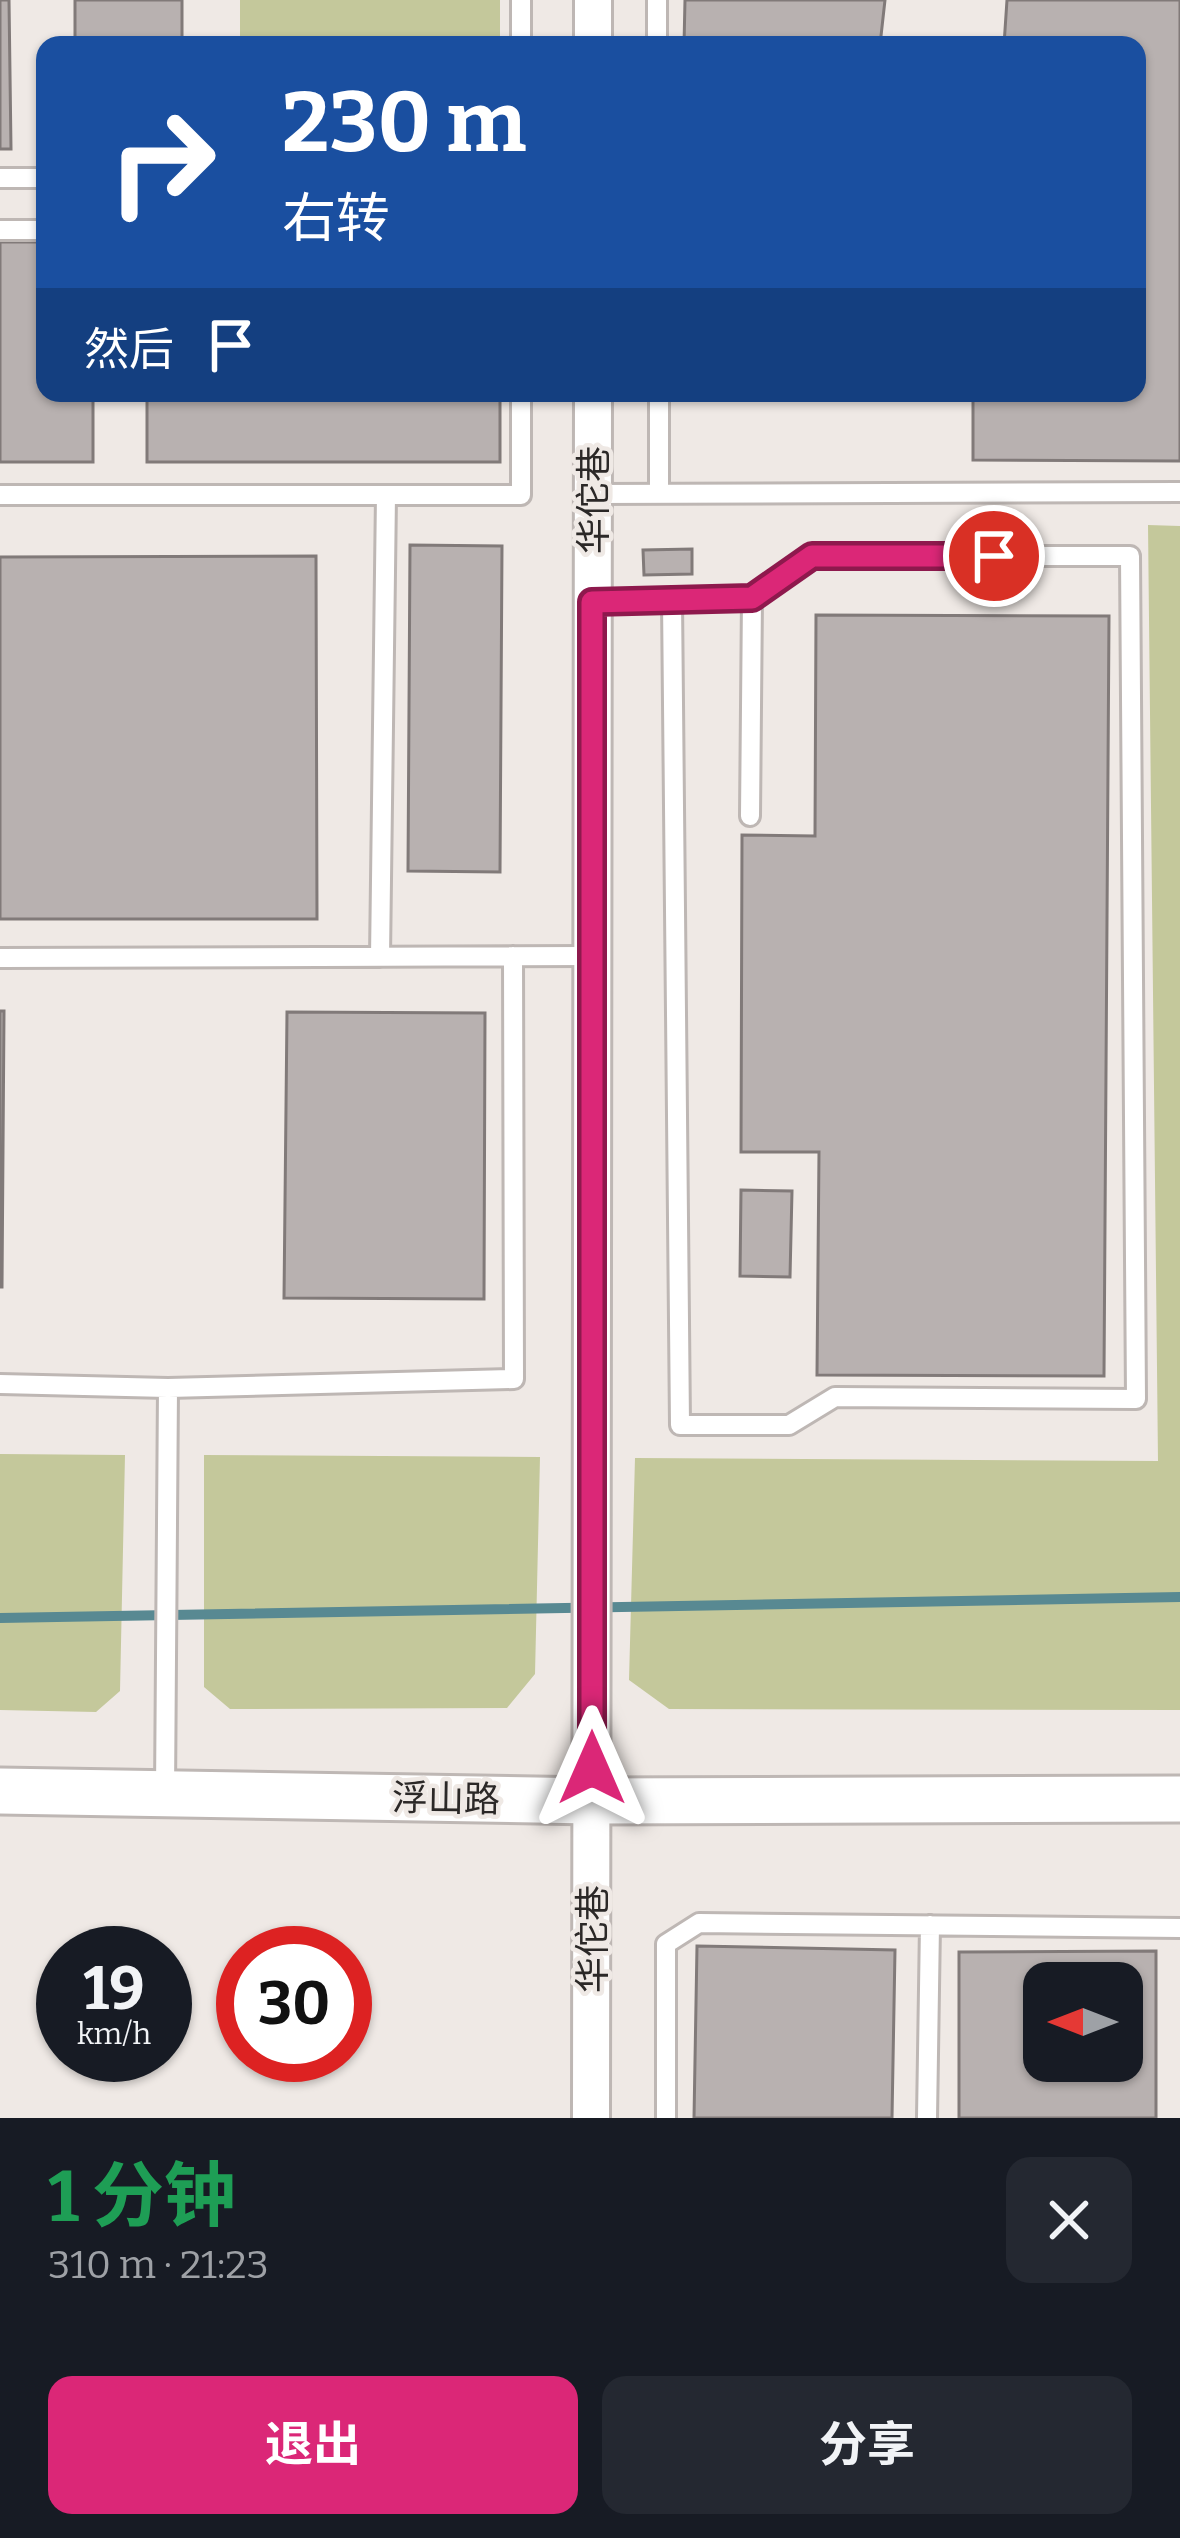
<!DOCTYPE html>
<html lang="zh">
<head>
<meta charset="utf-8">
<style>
	body { margin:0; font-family:Bitter,"Noto Sans SC",serif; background:#242831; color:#f1f3f6; height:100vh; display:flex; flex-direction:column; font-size:45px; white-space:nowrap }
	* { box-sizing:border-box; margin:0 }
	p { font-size:39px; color:#9ea1a6 }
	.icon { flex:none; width:66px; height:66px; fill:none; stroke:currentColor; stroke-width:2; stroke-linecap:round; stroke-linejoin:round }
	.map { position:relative; height:2118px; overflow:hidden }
	.details { display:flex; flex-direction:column; background:#171b24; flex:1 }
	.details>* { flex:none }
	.hud { position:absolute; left:36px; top:36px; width:1110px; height:366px; border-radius:24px; box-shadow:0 3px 9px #0004; background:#1a4fa0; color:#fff; overflow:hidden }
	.needle { width:78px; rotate:270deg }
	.buttons { position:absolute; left:1023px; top:1962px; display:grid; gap:24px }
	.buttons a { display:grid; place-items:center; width:120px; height:120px; border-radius:24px; background:#171b24; box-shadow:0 3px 9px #0004; font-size:60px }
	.speed { position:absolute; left:36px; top:1926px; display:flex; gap:24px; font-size:60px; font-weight:700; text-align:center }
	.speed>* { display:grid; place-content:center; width:156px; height:156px; border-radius:50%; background:#171b24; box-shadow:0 3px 9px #0004; line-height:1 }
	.speed small { font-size:30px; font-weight:400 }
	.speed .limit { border:18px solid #d22; background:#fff; color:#111 }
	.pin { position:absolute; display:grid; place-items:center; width:102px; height:102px; color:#fff; margin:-51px; border:6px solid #fff; border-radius:50%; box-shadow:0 3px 12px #0007 }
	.me { position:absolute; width:132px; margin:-66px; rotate:0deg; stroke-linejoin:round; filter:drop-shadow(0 0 9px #0008) }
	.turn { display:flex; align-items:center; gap:42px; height:252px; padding:0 48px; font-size:54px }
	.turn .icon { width:156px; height:156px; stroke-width:2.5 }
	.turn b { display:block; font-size:84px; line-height:102px }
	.then { display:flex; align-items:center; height:114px; padding:0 48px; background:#0003; gap:24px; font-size:45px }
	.round { display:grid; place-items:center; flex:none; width:126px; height:126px; border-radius:24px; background:#242831 }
	.overview { display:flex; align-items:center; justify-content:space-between; height:204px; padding:0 48px }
	h1 { font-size:72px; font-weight:700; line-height:90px; color:#1e9e55 }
	.primary-button { display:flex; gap:24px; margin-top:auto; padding:24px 48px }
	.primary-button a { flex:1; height:138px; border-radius:24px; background:#db2777; color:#fff; font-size:48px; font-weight:700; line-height:138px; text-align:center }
	.primary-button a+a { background:#242831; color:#f1f3f6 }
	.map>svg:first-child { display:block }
	.green { fill:#c4c89b }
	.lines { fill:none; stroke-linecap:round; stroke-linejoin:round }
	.stream { stroke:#588992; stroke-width:10 }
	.building { fill:#b8b1b0; stroke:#817a79; stroke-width:3; fill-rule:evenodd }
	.service-casing { stroke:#beb7b4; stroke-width:24 }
	.minor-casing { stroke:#beb7b4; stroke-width:42 }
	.tertiary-casing { stroke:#beb7b4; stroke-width:51 }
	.service { stroke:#fff; stroke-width:18 }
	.minor { stroke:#fff; stroke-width:36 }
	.tertiary { stroke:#fff; stroke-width:45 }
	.route-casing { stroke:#8e194d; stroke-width:30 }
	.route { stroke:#db2777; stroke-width:21 }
	.labels { text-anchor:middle; stroke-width:9; stroke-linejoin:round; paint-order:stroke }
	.street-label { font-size:36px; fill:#2b2827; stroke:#efe9e5 }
</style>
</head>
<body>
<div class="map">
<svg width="1180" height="2118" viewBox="0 0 1180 2118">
	<rect width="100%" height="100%" fill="#efe9e5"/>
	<path class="green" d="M240,0H500V45H240Z
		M1148,525L1180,526V1710L669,1709L629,1680L635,1458L1158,1461Z
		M0,1454L125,1455L120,1691L96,1712L0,1710Z
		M204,1455L540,1457L535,1674L507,1708L230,1709L204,1687Z"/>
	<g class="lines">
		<path class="stream" d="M0,1618L1180,1597"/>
	</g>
	<path class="building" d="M0,0H9L11,149H0Z
		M75,0H182V45H75Z
		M685,0H885L880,45H684Z
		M1007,0H1180V461L973,460V393H1137V45H1004Z
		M0,242H45V393H93V462H0Z
		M147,393H500V462H147Z
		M410,545L502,546L500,872L408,871Z
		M692,549V574L644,575L643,550Z
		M316,556L317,919H0V557Z
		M816,615L1109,616L1104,1376L817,1375L819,1152H741L742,835L815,836Z
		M0,1011H4L2,1287H0Z
		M287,1012L485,1013L484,1299L284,1298Z
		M741,1190L792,1191L790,1277L740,1276Z
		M697,1946L895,1950L892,2118H694Z
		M1156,1951V2118H959V1952ZM1044,1983H1122V2061H1044Z"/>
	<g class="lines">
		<defs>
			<path id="service" d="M521,0V45
				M657,0V45
				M0,178H45
				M0,230H45
				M659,393V493
				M593,494L1180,492
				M0,495H521V393
				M593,602L752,598L812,556H1130L1136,1399L835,1397L789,1425H680L672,600
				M750,816L752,598
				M380,957L386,495
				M0,958L592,956
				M0,1384L168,1388L165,1793
				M168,1388L514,1379L513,956
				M666,2118V1944L699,1923L1180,1928
				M927,2118L930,1925"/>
			<path id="minor" d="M593,45V0
				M591,2118L593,393"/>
			<path id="tertiary" d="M0,1791L592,1801L1180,1799"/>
		</defs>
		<use href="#service" class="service-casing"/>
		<use href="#minor" class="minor-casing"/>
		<use href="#tertiary" class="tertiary-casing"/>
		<use href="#service" class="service"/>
		<use href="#minor" class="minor"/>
		<use href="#tertiary" class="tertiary"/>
	</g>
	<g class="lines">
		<defs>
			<path id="route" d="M592,1768V602L752,598L812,556H994"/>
		</defs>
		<use href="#route" class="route-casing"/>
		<use href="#route" class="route"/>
	</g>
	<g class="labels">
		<g class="street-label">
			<text transform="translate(593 500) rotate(-90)" y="13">华佗巷</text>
			<text transform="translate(446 1798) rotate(1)" y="13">浮山路</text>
			<text transform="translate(592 1939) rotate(-90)" y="13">华佗巷</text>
		</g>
	</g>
</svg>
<div class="buttons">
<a><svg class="needle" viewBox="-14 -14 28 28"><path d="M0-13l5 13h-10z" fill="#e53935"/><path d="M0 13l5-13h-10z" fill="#9ea1a6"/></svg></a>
</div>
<div class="speed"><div>19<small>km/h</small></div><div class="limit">30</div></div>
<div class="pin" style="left:994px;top:556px;background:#d93025"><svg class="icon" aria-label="arrive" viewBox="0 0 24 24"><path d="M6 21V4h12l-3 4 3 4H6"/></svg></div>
<svg class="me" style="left:592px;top:1768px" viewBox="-20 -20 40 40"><path d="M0-17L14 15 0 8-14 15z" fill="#db2777" stroke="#fff" stroke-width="4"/></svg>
<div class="hud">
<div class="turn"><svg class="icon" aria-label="right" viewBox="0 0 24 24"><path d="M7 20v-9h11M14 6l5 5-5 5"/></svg><div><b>230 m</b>右转</div></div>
<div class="then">然后<svg class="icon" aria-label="arrive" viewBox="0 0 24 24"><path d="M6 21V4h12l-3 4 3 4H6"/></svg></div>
</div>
</div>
<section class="details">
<div class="overview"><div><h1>1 分钟</h1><p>310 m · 21:23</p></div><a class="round"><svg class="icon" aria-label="close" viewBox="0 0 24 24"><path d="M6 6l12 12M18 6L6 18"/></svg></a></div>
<div class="primary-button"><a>退出</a><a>分享</a></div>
</section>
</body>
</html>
